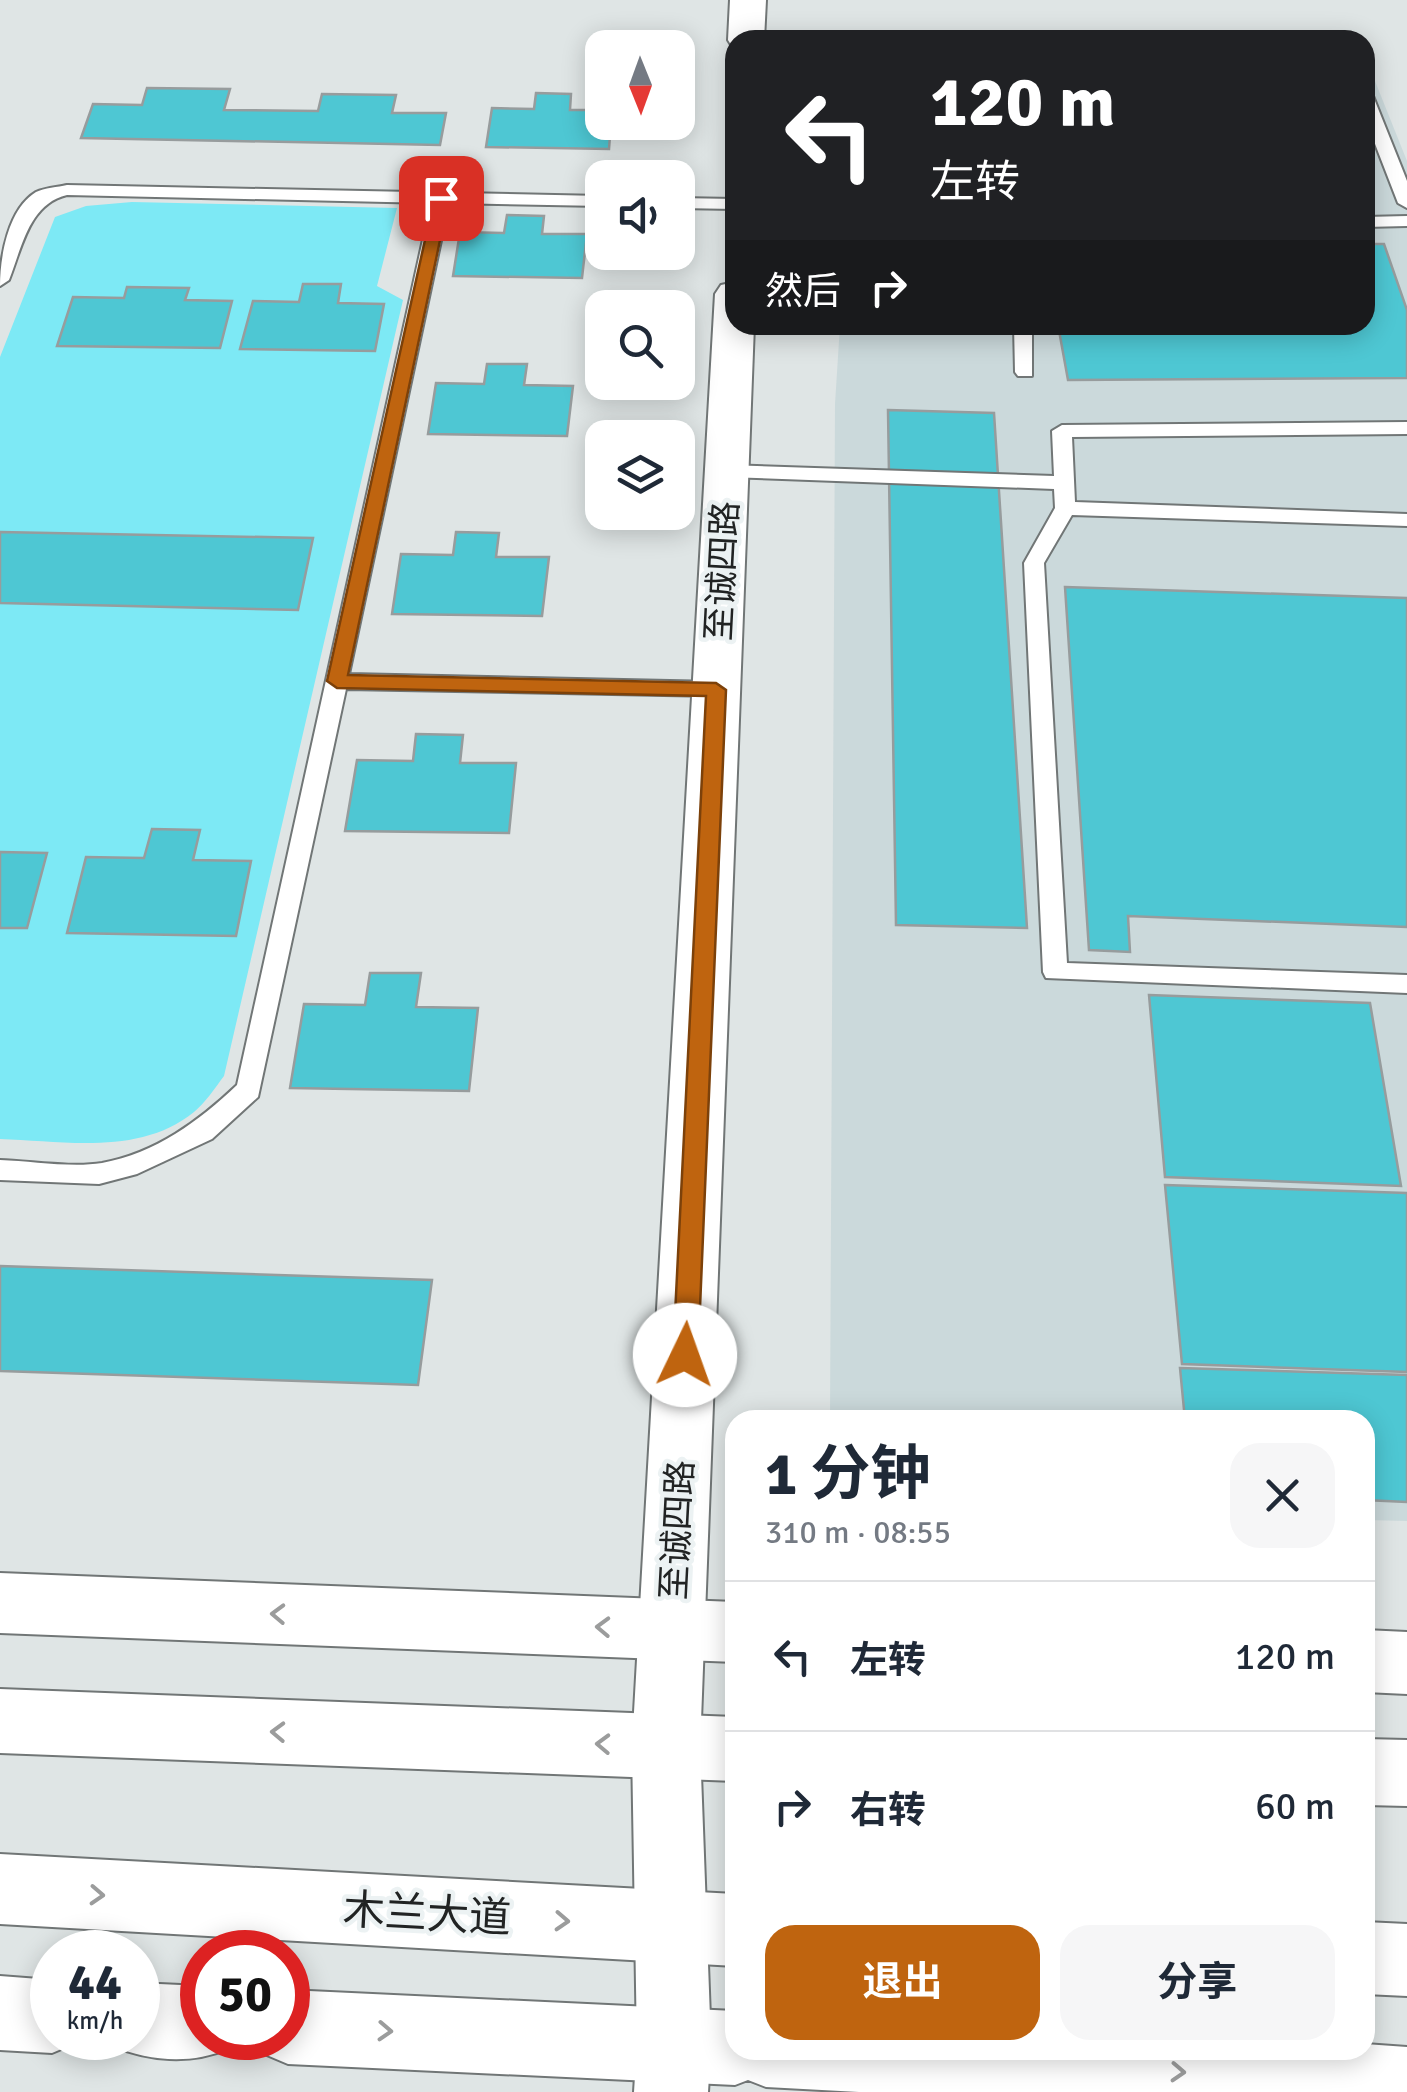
<!DOCTYPE html>
<html lang="zh">
<head>
<meta charset="utf-8">
<style>
	body { margin:0; font-family:Signika,"Noto Sans SC",sans-serif; background:#f6f6f7; color:#1f2937; height:100vh; display:flex; flex-direction:column; font-size:38px; white-space:nowrap }
	* { box-sizing:border-box; margin:0 }
	p { font-size:32px; color:#747a83 }
	.icon { flex:none; width:55px; height:55px; fill:none; stroke:currentColor; stroke-width:2; stroke-linecap:round; stroke-linejoin:round }
	.map { position:relative; flex:1; overflow:hidden }
	.sheet { position:absolute; left:725px; top:1410px; width:650px; height:650px; display:flex; flex-direction:column; background:#fff; border-radius:30px; box-shadow:0 5px 25px #0003 }
	.sheet>* { flex:none }
	.guide { position:absolute; left:725px; top:30px; width:650px; height:305px; border-radius:30px; box-shadow:0 5px 25px #0003; background:#202124; color:#fff; overflow:hidden }
	.needle { width:65px; rotate:179deg }
	.tools { position:absolute; left:585px; top:30px; display:grid; gap:20px }
	.tools a { display:grid; place-items:center; width:110px; height:110px; border-radius:20px; background:#fff; box-shadow:0 5px 25px #0003; font-size:50px }
	.speed { position:absolute; left:30px; top:1930px; display:flex; gap:20px; font-size:50px; font-weight:700; text-align:center }
	.speed>* { display:grid; place-content:center; width:130px; height:130px; border-radius:50%; background:#fff; box-shadow:0 5px 25px #0003; line-height:1 }
	.speed small { font-size:25px; font-weight:400 }
	.speed .limit { border:15px solid #d22; background:#fff; color:#111 }
	.pin { position:absolute; display:grid; place-items:center; width:85px; height:85px; color:#fff; margin:-42px; border-radius:20px; box-shadow:0 5px 15px #0006 }
	.me { position:absolute; width:110px; margin:-55px; rotate:3deg; stroke-linejoin:round; filter:drop-shadow(0 0 8px #0008) }
	.turn { display:flex; align-items:center; gap:35px; height:210px; padding:0 40px; font-size:45px }
	.turn .icon { width:130px; height:130px; stroke-width:2.5 }
	.turn b { display:block; font-size:70px; line-height:85px }
	.then { display:flex; align-items:center; height:95px; padding:0 40px; background:#0003; gap:20px; font-size:38px }
	.round { display:grid; place-items:center; flex:none; width:105px; height:105px; border-radius:30px; background:#f6f6f7 }
	.overview { display:flex; align-items:center; justify-content:space-between; height:170px; padding:0 40px }
	h1 { font-size:60px; font-weight:700; line-height:75px }
	.action { display:flex; gap:20px; margin-top:auto; padding:20px 40px }
	.action a { flex:1; height:115px; border-radius:30px; background:#bf640f; color:#fff; font-size:40px; font-weight:700; line-height:115px; text-align:center }
	.action a+a { background:#f6f6f7; color:#1f2937 }
	ul { padding:0; list-style:none }
	li { display:flex; align-items:center; gap:30px; height:150px; padding:0 40px; border-top:2px solid #e0e1e3 }
	li div { flex:1 }
	li b { display:block; font-size:38px }
	li em { font-style:normal }
	.map>svg:first-child { display:block }
	.built { fill:#cbd9db }
	.green { fill:#7de9f5 }
	.building { fill:#4ec7d3; stroke:#979c9d; stroke-width:2.5 }
	.lines { fill:none; stroke-linecap:round; stroke-linejoin:round }
	.lane-casing { stroke:#717676; stroke-width:4 }
	.secondary-casing { stroke:#717676; stroke-width:4 }
	.primary-casing { stroke:#717676; stroke-width:4 }
	.lane { fill:#fff; fill-rule:evenodd }
	.secondary { fill:#fff; fill-rule:evenodd }
	.primary { fill:#fff; fill-rule:evenodd }
	.oneway { stroke:#9b9c9c }
	.route { fill:#bf640f; stroke:#7c410a; stroke-width:2.5 }
	.labels { text-anchor:middle; stroke-width:9; stroke-linejoin:round; paint-order:stroke }
	.street-label { font-size:35px; fill:#212323; stroke:#ecf2f3 }
	.near-street-label { font-size:42px; fill:#212323; stroke:#ecf2f3 }
</style>
</head>
<body>
<div class="map">
<svg width="1407" height="2092" viewBox="0 0 1407 2092">
	<rect width="100%" height="100%" fill="#dfe5e5"/>
	<path class="built" d="M1365,56L1407,161V1521L1365,1520V1420H830L835,404L840,325H1365Z"/>
	<path class="green" d="M132,202L397,208L377,286L403,300L224,1076C215,1088 205,1103 194,1112C140,1156 64,1141 0,1139V357L55,217L86,206Z"/>
	<path class="building" d="M147,88L230,89L224,110L318,111L322,94L396,95L392,113H446L440,145L81,138L93,104L142,105Z
		M536,93L571,94L570,110H602V122H611L609,149L486,147L492,108L534,109Z
		M507,215L544,216L542,234H587L582,278L453,276L460,232L504,233Z
		M1365,244H1384L1407,310V378L1068,380L1058,325H1365Z
		M303,284H341L338,303L384,304L375,351L240,349L253,301L299,302Z
		M127,287L189,288L185,300L232,301L220,348L57,346L73,297L124,298Z
		M487,364H527L524,385L573,386L567,436L428,434L436,383L484,384Z
		M888,410L994,413L1027,928L896,925Z
		M0,532L313,538L298,610L0,603Z
		M456,532L499,533L496,557H549L542,616L392,614L401,554L453,555Z
		M1065,587L1407,598V927L1128,916L1130,952L1089,950Z
		M416,734L463,735L460,763H516L509,833L345,831L357,760L413,761Z
		M152,829L200,830L193,860L251,861L236,936L67,933L86,857L144,858Z
		M0,852L47,853L27,928H0Z
		M370,973H421L416,1007L478,1008L469,1091L290,1088L304,1004L365,1005Z
		M1149,995L1370,1003L1401,1186L1165,1177Z
		M1165,1185L1407,1193V1372L1182,1364Z
		M0,1266L432,1280L418,1385L0,1371Z
		M1180,1368L1407,1375V1502L1365,1500V1420H1185Z"/>
	<g class="lines">
		<defs>
			<path id="lane" d="M1365,91L1373,96L1407,181V208L1398,203L1365,118Z
				M67,185L602,196V206L449,203L349,674L716,682L727,689L716,696L346,689L258,1097L212,1139L137,1174L99,1184L0,1180V1160C32,1161 71,1168 102,1163C156,1153 199,1121 237,1085L431,203L67,195C29,204 22,247 9,280L0,286C0,257 8,209 36,192C44,188 58,187 67,185Z
				M678,198L735,199V209L678,208Z
				M1407,216V226L1365,227V217Z
				M1014,325H1032V376H1018L1015,372Z
				M1407,422V434L1072,437L1075,502L1407,514V526L1072,515L1044,563L1067,963L1407,975V993L1046,978L1043,972L1024,563L1055,508L1054,489L727,477L717,471L727,465L1054,476L1052,431L1062,425Z"/>
			<path id="secondary" d="M730,0H766L764,40H735L733,48L728,40Z
				M735,282V325H754L700,1747L711,2045L708,2092H634L637,2045L632,1747L715,294L721,285Z"/>
			<path id="primary" d="M0,1573L735,1602V1662L0,1633Z
				M1365,1630L1407,1632V1694L1365,1692Z
				M0,1689L735,1717V1781L0,1753Z
				M1365,1739L1407,1740V1806L1365,1805Z
				M0,1854L735,1894V1966L0,1924Z
				M1365,1922L1407,1924V1996L1365,1994Z
				M0,1976L52,1980V2038H80L78,2042L52,2053L0,2050Z
				M138,1983L202,1986V2038H233L228,2049C190,2065 149,2061 112,2046L109,2038H138Z
				M288,1990L735,2011V2050H1365V2044L1407,2047V2092H859L766,2087L748,2080L735,2085L288,2064L262,2053L256,2038H288Z"/>
		</defs>
		<use href="#lane" class="lane-casing"/>
		<use href="#secondary" class="secondary-casing"/>
		<use href="#primary" class="primary-casing"/>
		<use href="#lane" class="lane"/>
		<use href="#secondary" class="secondary"/>
		<use href="#primary" class="primary"/>
	</g>
	<defs><path id="oneway-chevron" d="M-2-3.5L2.5 0L-2 3.5" fill="none" stroke-width="1.6" stroke-linecap="round" stroke-linejoin="round" transform="scale(2.5)"/></defs>
	<g class="oneway">
		<use href="#oneway-chevron" transform="translate(278 1614) rotate(-178)"/>
		<use href="#oneway-chevron" transform="translate(603 1627) rotate(-178)"/>
		<use href="#oneway-chevron" transform="translate(278 1732) rotate(-178)"/>
		<use href="#oneway-chevron" transform="translate(603 1744) rotate(-178)"/>
		<use href="#oneway-chevron" transform="translate(97 1895) rotate(3)"/>
		<use href="#oneway-chevron" transform="translate(562 1921) rotate(3)"/>
		<use href="#oneway-chevron" transform="translate(385 2031) rotate(3)"/>
		<use href="#oneway-chevron" transform="translate(1178 2072) rotate(3)"/>
	</g>
	<path class="route" d="M435,195L449,198L348,675L716,683L726,690L698,1355L694,1363L685,1366L676,1363L673,1355L706,696L337,688L327,681Z"/>
	<g class="labels">
		<g class="street-label">
			<text transform="translate(722 571) rotate(-87)" y="12">至诚四路</text>
			<text transform="translate(677 1530) rotate(-87)" y="12">至诚四路</text>
		</g>
		<g class="near-street-label">
			<text transform="translate(427 1913) rotate(3)" y="15">木兰大道</text>
		</g>
	</g>
</svg>
<div class="tools">
<a><svg class="needle" viewBox="-14 -14 28 28"><path d="M0-13l5 13h-10z" fill="#e53935"/><path d="M0 13l5-13h-10z" fill="#747a83"/></svg></a>
<a><svg class="icon" aria-label="sound" viewBox="0 0 24 24"><path d="M4 9h4l5-4v14l-5-4H4zM17 9q2 3 0 6"/></svg></a>
<a><svg class="icon" aria-label="search" viewBox="0 0 24 24"><circle cx="10" cy="10" r="6"/><path d="M15 15l6 6"/></svg></a>
<a><svg class="icon" aria-label="layers" viewBox="0 0 24 24"><path d="M12 4l9 5-9 5-9-5zM3 14l9 5 9-5"/></svg></a>
</div>
<div class="speed"><div>44<small>km/h</small></div><div class="limit">50</div></div>
<div class="pin" style="left:441px;top:198px;background:#d93025"><svg class="icon" aria-label="arrive" viewBox="0 0 24 24"><path d="M6 21V4h12l-3 4 3 4H6"/></svg></div>
<svg class="me" style="left:685px;top:1355px" viewBox="-20 -20 40 40"><circle r="19" fill="#fff"/><path d="M0-13L10 11 0 6-10 11z" fill="#bf640f"/></svg>
<div class="guide">
<div class="turn"><svg class="icon" aria-label="left" viewBox="0 0 24 24"><path d="M17 20v-9H6M10 6l-5 5 5 5"/></svg><div><b>120 m</b>左转</div></div>
<div class="then">然后<svg class="icon" aria-label="right" viewBox="0 0 24 24"><path d="M7 20v-9h11M14 6l5 5-5 5"/></svg></div>
</div>
<section class="sheet">
<div class="overview"><div><h1>1 分钟</h1><p>310 m · 08:55</p></div><a class="round"><svg class="icon" aria-label="close" viewBox="0 0 24 24"><path d="M6 6l12 12M18 6L6 18"/></svg></a></div>
<ul>
<li><svg class="icon" aria-label="left" viewBox="0 0 24 24"><path d="M17 20v-9H6M10 6l-5 5 5 5"/></svg><div><b>左转</b></div><em>120 m</em></li>
<li><svg class="icon" aria-label="right" viewBox="0 0 24 24"><path d="M7 20v-9h11M14 6l5 5-5 5"/></svg><div><b>右转</b></div><em>60 m</em></li>
</ul>
<div class="action"><a>退出</a><a>分享</a></div>
</section>
</div>
</body>
</html>
